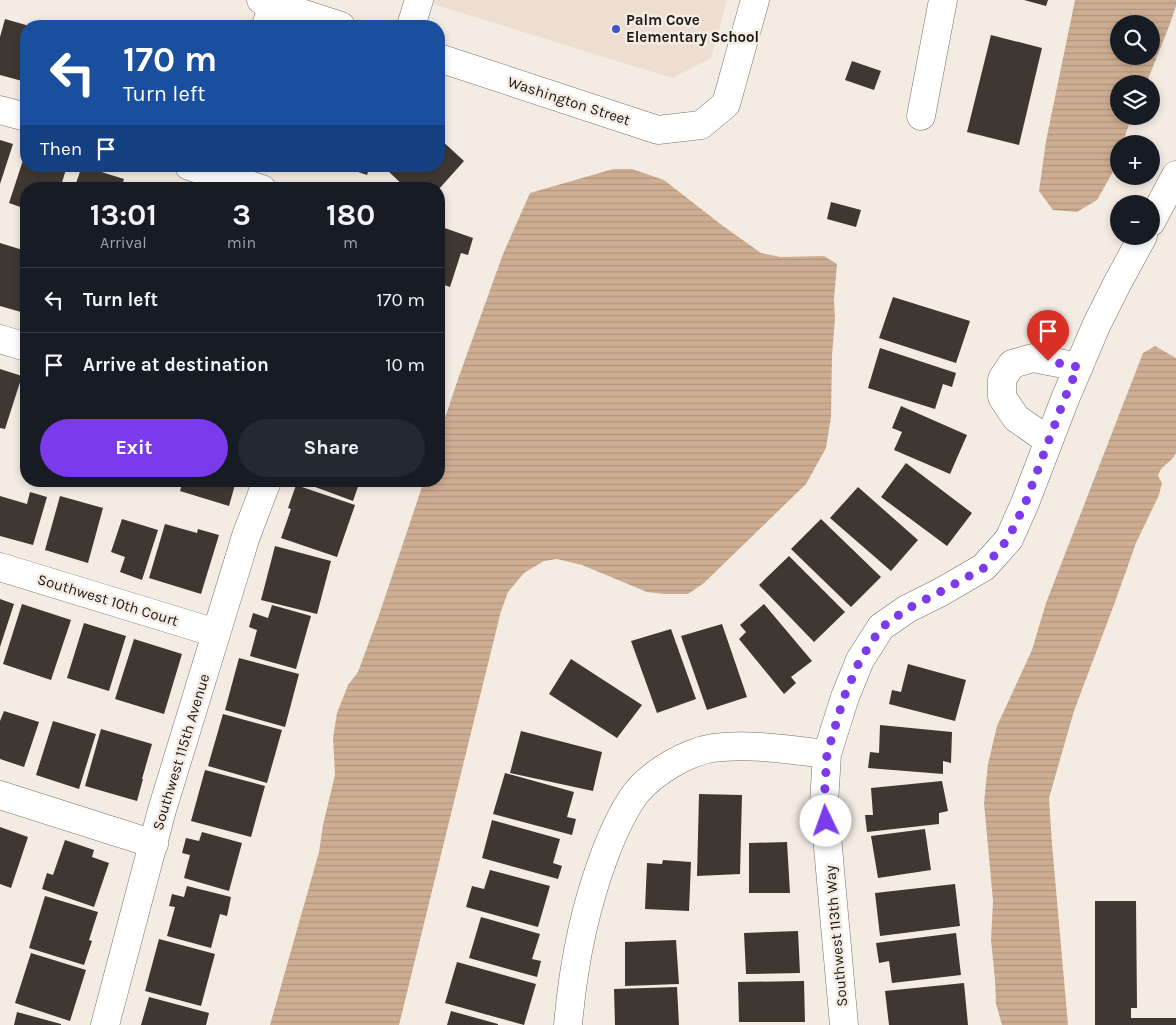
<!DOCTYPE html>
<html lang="en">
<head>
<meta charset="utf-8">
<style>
	body { margin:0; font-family:Karla,sans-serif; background:#242831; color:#f1f3f6; height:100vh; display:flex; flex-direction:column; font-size:19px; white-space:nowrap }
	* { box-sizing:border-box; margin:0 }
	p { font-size:16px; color:#9ea1a6 }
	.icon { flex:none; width:28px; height:28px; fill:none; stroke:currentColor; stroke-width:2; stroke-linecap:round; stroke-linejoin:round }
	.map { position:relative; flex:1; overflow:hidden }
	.side { position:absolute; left:20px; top:182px; width:425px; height:305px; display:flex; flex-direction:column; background:#171b24; border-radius:20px; box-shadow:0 2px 8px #0003 }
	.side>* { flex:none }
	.banner { position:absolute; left:20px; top:20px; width:425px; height:152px; border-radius:20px; box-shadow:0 2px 8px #0003; background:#1a4fa0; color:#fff; overflow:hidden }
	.fabs { position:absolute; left:1110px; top:15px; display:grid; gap:10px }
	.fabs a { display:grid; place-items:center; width:50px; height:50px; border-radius:50%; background:#171b24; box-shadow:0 2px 8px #0003; font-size:25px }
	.pin { position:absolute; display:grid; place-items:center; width:42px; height:42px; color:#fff; margin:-51px -21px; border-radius:50% 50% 50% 0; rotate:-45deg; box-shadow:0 0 5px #0007 }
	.pin .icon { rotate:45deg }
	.me { position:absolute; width:55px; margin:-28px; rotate:357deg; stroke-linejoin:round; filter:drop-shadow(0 0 4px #0008) }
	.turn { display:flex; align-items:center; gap:18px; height:105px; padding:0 20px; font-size:22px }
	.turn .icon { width:65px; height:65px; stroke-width:2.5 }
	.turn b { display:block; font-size:35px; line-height:42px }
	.then { display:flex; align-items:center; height:48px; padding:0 20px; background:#0003; gap:10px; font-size:19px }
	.eta { display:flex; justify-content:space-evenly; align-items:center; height:85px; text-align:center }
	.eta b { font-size:30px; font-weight:700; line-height:35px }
	.action { display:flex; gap:10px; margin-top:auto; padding:10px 20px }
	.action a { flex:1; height:58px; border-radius:30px; background:#7c3aed; color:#fff; font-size:20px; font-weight:700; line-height:58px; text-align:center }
	.action a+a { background:#242831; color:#f1f3f6 }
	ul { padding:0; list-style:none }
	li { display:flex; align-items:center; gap:15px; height:65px; padding:0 20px; border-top:1px solid #363941 }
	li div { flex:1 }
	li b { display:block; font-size:19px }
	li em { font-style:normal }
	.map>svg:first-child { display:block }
	.built { fill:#edded1 }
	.water { fill:url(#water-rules); fill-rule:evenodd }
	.building { fill:#3f3832 }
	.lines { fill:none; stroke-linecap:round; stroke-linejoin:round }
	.minor-casing { stroke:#79716a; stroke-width:29 }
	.minor { stroke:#fff; stroke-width:28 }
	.route { stroke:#7c3aed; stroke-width:9; stroke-dasharray:0 16.2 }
	.poi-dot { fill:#4154c8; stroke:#f4ebe3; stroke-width:2 }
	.labels { text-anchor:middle; stroke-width:5; stroke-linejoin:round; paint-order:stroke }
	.poi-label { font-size:15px; font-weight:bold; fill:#1c1916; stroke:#f4ebe3; text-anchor:start }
	.street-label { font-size:15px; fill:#1c1916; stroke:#f4ebe3 }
</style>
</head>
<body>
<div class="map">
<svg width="1176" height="1025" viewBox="0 0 1176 1025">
	<defs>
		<pattern id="water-rules" width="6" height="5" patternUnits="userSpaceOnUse" patternTransform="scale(1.25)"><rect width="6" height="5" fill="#ceae93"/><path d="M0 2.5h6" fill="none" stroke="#b0957e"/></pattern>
	</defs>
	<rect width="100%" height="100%" fill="#f4ebe3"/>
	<path class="built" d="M420,0H727L711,58L672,78Z"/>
	<path class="water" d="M1075,0H1176V6L1170,24L1146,84H1119V116H1132L1122,144H1119V153L1114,170L1097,200L1077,212L1053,210L1039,191L1046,141ZM1119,24H1151V56H1119Z
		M613,169H632L664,180L723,226L761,253L781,257L824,256L837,264L834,299L835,319L832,355L831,417L826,448L806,484L704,583L688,594H664L647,592L582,565L557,559L544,561L524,573L508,592L501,611L399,1025H270L319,852L323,825L335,775L333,738L337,713L348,685L358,672L379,615L424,481H439V436L457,382L503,254L530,193Z
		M1155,346L1176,358V453C1170,465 1162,463 1158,476L1162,483L1159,495L1136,543L1115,602L1074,711L1049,798L1052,844L1068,1025H1002L996,1004L995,980L991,940L993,901L984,803L988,764L997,726L1032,650L1046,603L1143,353Z"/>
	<path class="building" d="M1024,0H1048L1046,6Z
		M5,19L26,25V82L0,75V37Z
		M991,35L1042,48L1019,145L967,132Z
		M852,61L881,71L874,90L845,80Z
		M439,138L464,161L439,189H407L387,170L391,166H439Z
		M0,140L13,144L0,184Z
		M26,151V166H67L60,189H26V209L9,203Z
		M82,166L124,179L121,189H74Z
		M341,166H370L367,175Z
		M138,182L157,188V189H135Z
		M831,202L861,210L856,227L827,219Z
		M439,226L473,238L468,255L461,253L450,287L439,283Z
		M0,243L26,251V294L21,312L0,306Z
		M893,297L970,321L956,363L879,338Z
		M880,348L956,373L952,387L943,384L935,409L868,388Z
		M0,369L22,376L5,429L0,428Z
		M26,391V413L20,411Z
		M901,406L967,435L950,474L894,450L902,432L892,428Z
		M906,463L972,513L947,546L881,497Z
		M156,481H173L171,487Z
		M183,481H236L229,506L180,491Z
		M299,481H360L353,501Z
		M296,485L355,505L337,557L281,538L291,509L288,508Z
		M858,487L918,540L891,571L830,518Z
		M30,492L47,497L33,545L0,536V496L27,504Z
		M60,496L103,508L88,563L45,550Z
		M122,519L158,530L142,580L120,572L125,557L111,552Z
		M821,519L881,577L851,607L791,549Z
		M165,524L197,533L198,529L219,535L201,594L149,578Z
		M275,546L331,561L317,614L261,600Z
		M789,556L845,612L814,642L759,585Z
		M0,599L14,604L0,647Z
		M22,604L71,620L51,680L3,664Z
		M764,604L812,661L791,677L796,683L784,694L739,639L746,632L740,625Z
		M272,605L311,616L296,669L250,656L257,630L249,627L253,613L268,618Z
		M84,623L126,636L109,691L67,678Z
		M722,624L747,697L707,710L681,636Z
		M671,629L696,699L657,713L631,641Z
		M134,639L182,654L164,714L115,699Z
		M239,658L299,674L285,727L225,710Z
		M571,659L642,705L617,738L549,694Z
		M908,664L966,680L955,721L889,704L892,690L901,692Z
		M4,711L39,722L24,767L0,759V721Z
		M223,714L282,730L267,783L208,766Z
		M53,721L96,734L79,789L36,775Z
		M880,725L952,732L951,763L943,761V774L868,768L870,752L879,753Z
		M101,729L152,744L142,779H143L137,801L85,786Z
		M521,731L602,752L593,791L510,773Z
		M205,770L265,786L251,837L191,821Z
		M505,773L574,792L567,817L576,819L572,835L493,814Z
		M942,781L948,811L939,813V824L867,832L865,815H873L871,788Z
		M699,794L742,795L740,874L697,876Z
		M492,820L560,839L553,863L562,866L558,879L482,858Z
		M0,827L28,837L11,888L0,884Z
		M925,829L931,870L878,878L871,836Z
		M202,832L242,843L229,891L184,878L190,855L182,853L186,838L199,841Z
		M65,840L94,850L92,857L109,863L94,907L42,889L47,873L53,875Z
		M787,842L790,893H749V843Z
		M663,860L691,862L689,911L645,909L647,863L662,864Z
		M490,870L550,886L538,927L466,907L472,886L484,889Z
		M955,884L960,926L880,936L875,893Z
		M187,886L231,897L227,916L220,914L211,948L167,936L175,907L169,906L172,894L184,897Z
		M45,896L98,912L89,940L92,941L84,965L29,948Z
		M1095,901H1136L1137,1008H1131V1018H1176V1025H1095Z
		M481,917L540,934L532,959L541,961L537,977L469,958Z
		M798,931L800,973L746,974L744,933Z
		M956,933L961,975L892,983L889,961L879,963L876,943Z
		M159,939L215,954L201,1006L145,991Z
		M676,940L679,984L625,986V942Z
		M31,953L86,970L70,1021L15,1003Z
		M457,962L536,984L524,1025L445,1003Z
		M804,981L805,1022H739L738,982Z
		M964,983L968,1025H889L885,991Z
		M677,987L679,1025H615L614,989Z
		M149,997L209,1013L206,1025H141Z
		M451,1011L498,1024V1025H447Z
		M17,1012L61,1024V1025H14Z"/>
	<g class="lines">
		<defs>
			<path id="minor" d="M261,0L341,26
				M266,26L273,4
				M411,26L419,0
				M439,58L658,130L701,125L726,104L755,0
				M0,110L26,117
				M921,116L943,0
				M189,166L262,189
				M1151,222L1176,175
				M0,339L26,347
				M1049,441L1016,418L1002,397V379L1012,364L1033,358L1079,367
				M0,567L216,633
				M0,795L154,844
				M105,1025L162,810L246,536L267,481
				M568,1025C573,967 584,909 605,854C613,833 622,812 636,793C653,772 687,752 713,748C750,743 790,750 827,754
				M844,1025L824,803L827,754L845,697L860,660L881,627L907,609L941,592L984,567L1009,539L1025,503L1065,399L1096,326L1118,282L1143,236"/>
		</defs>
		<use href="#minor" class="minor-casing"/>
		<use href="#minor" class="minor"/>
	</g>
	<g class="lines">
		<path class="route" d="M826,821L824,803L827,754L844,697L860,660L881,628L907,609L940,592L984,568L1008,539L1025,504L1064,400L1078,367L1048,361"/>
	</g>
	<circle class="poi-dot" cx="616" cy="29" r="5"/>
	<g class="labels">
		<g class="poi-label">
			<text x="626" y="25">Palm Cove<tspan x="626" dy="17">Elementary School</tspan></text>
		</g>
		<g class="street-label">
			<text transform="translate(569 101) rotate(18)" y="5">Washington Street</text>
			<text transform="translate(108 600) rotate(17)" y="5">Southwest 10th Court</text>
			<text transform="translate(181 752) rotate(-73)" y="5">Southwest 115th Avenue</text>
			<text transform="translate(836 936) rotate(-95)" y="5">Southwest 113th Way</text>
		</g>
	</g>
</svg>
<div class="fabs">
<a><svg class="icon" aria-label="search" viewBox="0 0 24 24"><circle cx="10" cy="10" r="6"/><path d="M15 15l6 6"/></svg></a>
<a><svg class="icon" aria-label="layers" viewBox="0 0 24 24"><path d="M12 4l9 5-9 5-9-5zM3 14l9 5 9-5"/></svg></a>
<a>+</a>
<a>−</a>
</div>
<div class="pin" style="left:1048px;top:361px;background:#d93025"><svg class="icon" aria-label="arrive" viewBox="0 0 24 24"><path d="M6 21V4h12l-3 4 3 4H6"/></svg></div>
<svg class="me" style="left:826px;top:821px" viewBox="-20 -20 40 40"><circle r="19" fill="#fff"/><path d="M0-13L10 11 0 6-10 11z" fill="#7c3aed"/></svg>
<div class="banner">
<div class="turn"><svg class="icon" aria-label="left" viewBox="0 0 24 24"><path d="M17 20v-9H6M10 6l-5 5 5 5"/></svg><div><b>170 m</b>Turn left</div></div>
<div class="then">Then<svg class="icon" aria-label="arrive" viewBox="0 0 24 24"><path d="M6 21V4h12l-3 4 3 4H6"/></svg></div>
</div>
<section class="side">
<div class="eta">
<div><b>13:01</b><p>Arrival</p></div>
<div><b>3</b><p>min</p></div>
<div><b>180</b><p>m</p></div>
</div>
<ul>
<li><svg class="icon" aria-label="left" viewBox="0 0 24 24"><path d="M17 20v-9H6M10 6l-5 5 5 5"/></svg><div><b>Turn left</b></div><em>170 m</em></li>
<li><svg class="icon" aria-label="arrive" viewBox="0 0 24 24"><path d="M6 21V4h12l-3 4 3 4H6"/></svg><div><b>Arrive at destination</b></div><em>10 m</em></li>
</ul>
<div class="action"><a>Exit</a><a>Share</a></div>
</section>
</div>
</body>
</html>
